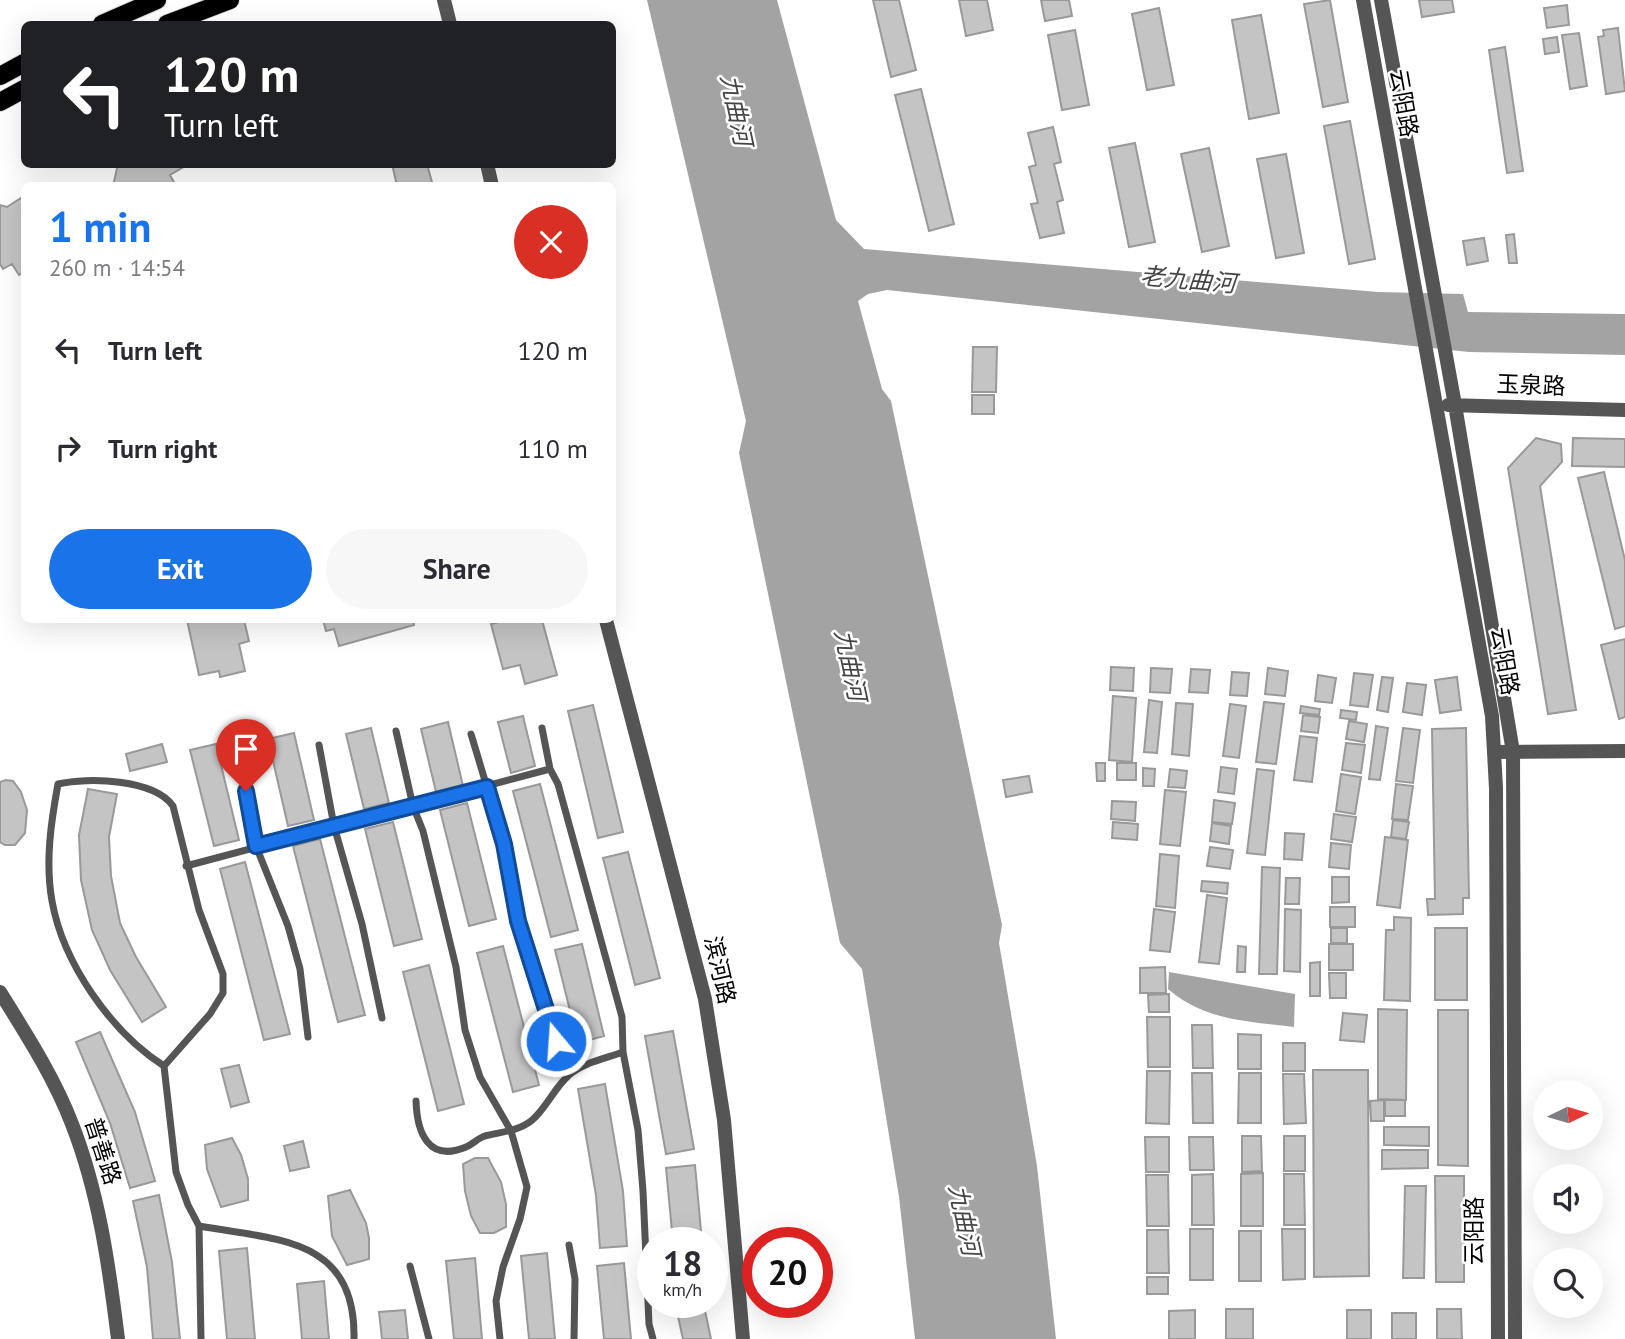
<!DOCTYPE html>
<html lang="en">
<head>
<meta charset="utf-8">
<style>
	body { margin:0; font-family:"PT Sans","Noto Sans SC",sans-serif; background:#f7f7f7; color:#2b2b33; height:100vh; display:flex; flex-direction:column; font-size:26px; white-space:nowrap }
	* { box-sizing:border-box; margin:0 }
	p { font-size:23px; color:#7c7c81 }
	.icon { flex:none; width:38px; height:38px; fill:none; stroke:currentColor; stroke-width:2; stroke-linecap:round; stroke-linejoin:round }
	.map { position:relative; flex:1; overflow:hidden }
	.drawer { position:absolute; left:21px; top:182px; width:595px; height:441px; display:flex; flex-direction:column; background:#fff; border-radius:10px; box-shadow:0 7px 28px #0002 }
	.drawer>* { flex:none }
	.hud { position:absolute; left:21px; top:21px; width:595px; height:147px; border-radius:10px; box-shadow:0 7px 28px #0002; background:#202124; color:#fff; overflow:hidden }
	.needle { width:46px; rotate:85deg }
	.fabs { position:absolute; left:1533px; top:1080px; display:grid; gap:14px }
	.fabs a { display:grid; place-items:center; width:70px; height:70px; border-radius:50%; background:#fff; box-shadow:0 7px 28px #0002; font-size:35px }
	.speed { position:absolute; left:637px; top:1227px; display:flex; gap:14px; font-size:35px; font-weight:700; text-align:center }
	.speed>* { display:grid; place-content:center; width:91px; height:91px; border-radius:50%; background:#fff; box-shadow:0 7px 28px #0002; line-height:1 }
	.speed small { font-size:18px; font-weight:400 }
	.speed .limit { border:10px solid #d22; background:#fff; color:#111 }
	.pin { position:absolute; display:grid; place-items:center; width:60px; height:60px; color:#fff; margin:-72px -30px; border-radius:50% 50% 50% 0; rotate:-45deg; box-shadow:0 0 7px #0007 }
	.pin .icon { rotate:45deg }
	.me { position:absolute; width:77px; margin:-38px; rotate:342deg; stroke-linejoin:round; filter:drop-shadow(0 0 5px #0008) }
	.turn { display:flex; align-items:center; gap:24px; height:147px; padding:0 28px; font-size:32px }
	.turn .icon { width:91px; height:91px; stroke-width:2.5 }
	.turn b { display:block; font-size:49px; line-height:60px }
	.round { display:grid; place-items:center; flex:none; width:74px; height:74px; border-radius:37px; background:#f7f7f7 }
	.headline { display:flex; align-items:center; justify-content:space-between; height:119px; padding:0 28px }
	h1 { font-size:42px; font-weight:800; line-height:52px; color:#1a73e8 }
	.cta { display:flex; gap:14px; margin-top:auto; padding:14px 28px }
	.cta a { flex:1; height:80px; border-radius:42px; background:#1a73e8; color:#fff; font-size:28px; font-weight:800; line-height:80px; text-align:center }
	.cta a+a { background:#f7f7f7; color:#2b2b33 }
	ul { padding:0; list-style:none }
	li { display:flex; align-items:center; gap:21px; height:98px; padding:0 28px }
	li div { flex:1 }
	li b { display:block; font-size:26px }
	li em { font-style:normal }
	.map>svg:first-child { display:block }
	.water { fill:#a3a3a3 }
	.building { fill:#c4c4c4; stroke:#999; stroke-width:2 }
	.lines { fill:none; stroke-linecap:round; stroke-linejoin:round }
	.primary-casing { stroke:#dbdbdb; stroke-width:20 }
	.service { stroke:#555; stroke-width:7 }
	.minor { stroke:#555; stroke-width:14 }
	.tertiary { stroke:#555; stroke-width:14 }
	.primary { stroke:#000; stroke-width:18 }
	.route-casing { stroke:#114b97; stroke-width:18 }
	.route { stroke:#1a73e8; stroke-width:12 }
	.labels { text-anchor:middle; stroke-width:5; stroke-linejoin:round; paint-order:stroke }
	.street-label { font-size:23px; fill:#000; stroke:#fff }
	.water-label { font-size:24px; font-style:italic; fill:#444; stroke:#fff }
</style>
</head>
<body>
<div class="map">
<svg width="1625" height="1339" viewBox="0 0 1625 1339">
	<rect width="100%" height="100%" fill="#fff"/>
	<path class="water" d="M647,0H777L836,220L864,249L1378,292L1463,294L1468,312L1625,314V355L1469,352L887,290L868,294L858,301L882,389L891,401L1002,925L999,943L1037,1166L1056,1339H915L899,1197L862,969L840,943L739,453L746,421Z
		M1169,972L1295,994L1294,1027C1247,1021 1205,1021 1168,989Z"/>
	<path class="building" d="M873,0H899L916,70L891,77Z
		M959,0H987L993,30L966,36Z
		M1041,0H1069L1072,16L1045,21Z
		M1330,0L1348,102L1323,107L1304,4Z
		M1419,0H1452L1454,12L1422,17Z
		M1567,5L1569,25L1547,28L1544,8Z
		M1159,8L1174,85L1147,90L1132,14Z
		M1261,15L1279,113L1249,119L1232,20Z
		M1618,28L1625,91L1606,94L1598,37L1604,36L1603,30Z
		M1075,30L1089,105L1062,110L1048,35Z
		M1579,33L1587,86L1570,89L1562,35Z
		M1557,37L1559,52L1545,54L1543,39Z
		M1505,47L1523,171L1507,173L1489,50Z
		M921,89L954,224L929,231L895,95Z
		M1350,121L1375,259L1349,264L1324,126Z
		M1053,127L1061,162L1054,164L1063,200L1057,202L1064,233L1040,238L1031,204L1038,203L1029,167L1036,165L1028,133Z
		M1135,143L1155,242L1129,247L1109,148Z
		M1209,148L1229,246L1202,252L1181,154Z
		M1286,154L1304,253L1276,258L1257,159Z
		M118,164H179L182,168L170,175L176,186H113Z
		M392,164H427L433,186H397Z
		M21,198L24,204V272L19,275L12,264L3,269L0,264V205L7,207Z
		M1514,234L1517,263H1509L1506,235Z
		M1484,238L1488,261L1467,265L1463,241Z
		M973,347H997L996,392H972Z
		M972,395H994V414H972Z
		M1536,438L1561,444L1562,462L1540,486L1576,710L1548,714L1508,468Z
		M1573,438L1625,439V467L1572,466Z
		M1604,472L1625,560V626L1615,629L1578,478Z
		M187,620H244L249,641L239,644L245,671L220,677L219,671L199,675Z
		M323,620H413L414,625L339,646L334,629L326,631Z
		M508,620H542L557,675L525,684L520,665L503,669L491,624Z
		M1625,639V717L1619,719L1601,645Z
		M1111,667L1134,668L1133,691L1110,690Z
		M1151,668L1172,669L1170,693L1150,692Z
		M1268,668L1288,671L1285,696L1265,694Z
		M1191,669L1210,670L1208,693L1189,692Z
		M1232,672L1249,673L1247,696L1230,695Z
		M1354,673L1373,675L1368,707L1350,705Z
		M1318,675L1336,678L1332,703L1315,701Z
		M1382,677L1393,678L1388,712L1377,710Z
		M1457,677L1461,710L1440,713L1435,680Z
		M1407,683L1426,685L1422,715L1403,712Z
		M1113,696L1136,698L1132,762L1109,760Z
		M1149,700L1162,702L1157,753L1144,752Z
		M1264,702L1284,704L1276,764L1256,762Z
		M1176,703L1193,704L1189,756L1172,754Z
		M1230,704L1246,706L1239,758L1223,756Z
		M593,705L623,832L598,838L568,711Z
		M1301,706L1320,709L1319,715L1300,713Z
		M1341,710L1357,712L1356,720L1340,718Z
		M1303,715L1320,717L1318,733L1301,731Z
		M523,716L535,766L511,773L498,722Z
		M1349,721L1367,724L1364,742L1346,739Z
		M448,722L463,786L436,792L421,729Z
		M1376,726L1388,728L1380,780L1369,779Z
		M371,728L389,803L364,809L346,734Z
		M1403,728L1420,730L1413,783L1396,781Z
		M1466,728L1469,898H1463V914L1428,915L1427,899H1435L1432,729Z
		M294,733L314,820L288,826L268,739Z
		M1300,736L1317,738L1312,782L1294,780Z
		M1346,743L1365,745L1361,773L1342,770Z
		M162,744L167,762L130,771L126,754Z
		M216,744L239,840L214,846L190,750Z
		M1096,763H1105V781H1097Z
		M1117,763H1136V780H1117Z
		M1221,767L1237,769L1234,794L1218,792Z
		M1143,768L1155,769L1154,786H1143Z
		M1170,769L1187,771L1185,788L1168,787Z
		M1257,769L1274,771L1265,855L1247,853Z
		M1341,774L1361,777L1355,814L1336,811Z
		M1029,776L1032,792L1006,797L1003,780Z
		M6,780L13,781L21,792L27,810L25,833L15,845H5L0,842V782Z
		M540,784L578,930L551,937L513,791Z
		M1396,784L1413,786L1408,820L1392,819Z
		M88,789L117,794L109,837L111,876L120,923L136,957L166,1007L142,1022L110,970L92,930L81,880L79,835Z
		M1165,790L1186,792L1180,846L1160,844Z
		M1214,800L1235,803L1232,824L1212,822Z
		M1112,801L1136,802L1135,821L1111,819Z
		M467,803L496,919L469,926L440,810Z
		M1334,814L1356,817L1352,842L1331,839Z
		M1393,820L1409,822L1406,839L1391,837Z
		M393,822L422,939L394,946L365,829Z
		M1113,822L1138,824L1137,840L1112,838Z
		M1212,823L1231,826L1229,844L1210,841Z
		M1285,833L1304,834L1302,860L1284,859Z
		M1385,837L1408,840L1400,908L1377,905Z
		M320,839L365,1015L338,1022L293,846Z
		M1331,843L1351,845L1349,869L1329,867Z
		M1210,847L1233,850L1230,869L1207,866Z
		M628,852L660,978L635,985L603,858Z
		M1160,854L1179,856L1175,908L1156,906Z
		M245,862L290,1034L264,1040L220,869Z
		M1262,867L1280,868L1277,974H1259Z
		M1332,877H1349V902L1332,903Z
		M1286,878H1300L1299,904H1285Z
		M1202,881L1228,883L1227,894L1201,891Z
		M1207,895L1227,898L1219,964L1199,962Z
		M1330,907H1355V927H1330Z
		M1154,909L1175,912L1170,952L1150,950Z
		M1285,909L1301,910L1300,972L1284,971Z
		M1394,917L1411,918L1410,1001L1384,1000L1386,930H1394Z
		M1331,928H1347V943H1331Z
		M1435,928H1467V1000H1435Z
		M582,944L604,1036L578,1043L555,950Z
		M1329,944H1353V970H1329Z
		M503,946L539,1085L513,1092L477,953Z
		M1238,946L1246,947L1245,972H1237Z
		M1320,962V996H1310V963Z
		M429,965L464,1104L438,1111L403,972Z
		M1165,967L1166,993H1140V968Z
		M1329,973H1346V998H1330Z
		M1169,994V1012H1149L1148,995Z
		M1378,1009L1407,1010L1406,1100L1378,1099Z
		M1438,1010H1468V1166L1438,1165Z
		M1343,1013L1367,1015L1364,1042L1340,1040Z
		M1147,1017H1170V1067H1148Z
		M1192,1025H1212L1213,1068H1193Z
		M673,1031L694,1149L666,1154L645,1036Z
		M100,1032L135,1112L155,1181L130,1188L110,1123L76,1042Z
		M1238,1034L1261,1035V1069H1238Z
		M1283,1043H1305V1071H1283Z
		M239,1065L249,1102L231,1107L221,1069Z
		M1313,1070H1368L1369,1276L1314,1277Z
		M1147,1071H1170L1169,1124L1146,1123Z
		M1192,1073H1212L1213,1123H1193Z
		M1239,1073H1261V1123H1238Z
		M1283,1074H1304L1306,1123L1284,1124Z
		M605,1084L623,1191L627,1246L600,1248L596,1195L578,1089Z
		M1384,1100V1121H1371L1370,1101Z
		M1385,1100H1405V1116H1385Z
		M1384,1127H1429V1146L1384,1145Z
		M1242,1136H1261L1262,1171L1242,1172Z
		M1284,1136H1305V1171H1284Z
		M1145,1137H1169V1172H1146Z
		M1189,1137H1213L1214,1170H1190Z
		M232,1138L241,1155L248,1179V1200L221,1207L207,1169L205,1145Z
		M303,1141L309,1167L290,1171L284,1146Z
		M1382,1150H1428V1168L1382,1169Z
		M475,1158H488L501,1182L506,1204V1227L494,1233H480L471,1216L465,1191L463,1164Z
		M695,1165L702,1242H673L666,1168Z
		M1263,1173V1226H1241V1174Z
		M1213,1174L1214,1225H1192V1175Z
		M1284,1174H1304L1305,1225H1284Z
		M1146,1175H1168L1169,1226H1147Z
		M1435,1176H1464V1282H1436Z
		M1405,1186H1426L1424,1278H1403Z
		M350,1190L366,1223L369,1238V1259L347,1265L332,1236L328,1196Z
		M159,1195L172,1262L180,1339H153L147,1267L133,1201Z
		M1190,1229H1213V1280H1190Z
		M1282,1229H1305V1279L1283,1280Z
		M1147,1230H1168L1169,1273H1147Z
		M1239,1231H1261V1281H1239Z
		M247,1248L255,1339H227L219,1251Z
		M547,1253L555,1339H529L521,1256Z
		M475,1258L482,1339H454L446,1261Z
		M624,1263L631,1339H604L597,1266Z
		M1147,1277H1168V1294H1147Z
		M324,1281L329,1339H302L297,1284Z
		M704,1306L711,1339H683L677,1312Z
		M1226,1309H1253V1339H1226Z
		M1437,1309H1461L1462,1339H1437Z
		M405,1310L408,1339H382L379,1312Z
		M1195,1310V1339H1169V1311Z
		M1347,1310H1371V1339H1347Z
		M1392,1313H1416V1339H1392Z"/>
	<g class="lines">
		<defs>
			<path id="primary" d="M102,24L157,0
				M167,24L230,0
				M0,76L24,63
				M0,102L24,89"/>
		</defs>
		<use href="#primary" class="primary-casing"/>
		<path class="service" d="M542,728L550,769L558,784L622,1017L623,1052L638,1130L643,1191L649,1324L653,1339
			M396,731L413,806L423,831L456,967L465,1030L480,1077L511,1131L527,1187L520,1219L503,1267L496,1301L500,1339
			M471,734L504,844L513,899L530,964L569,1074
			M319,745L334,826L362,924L382,1018
			M241,757L256,846L288,926L300,969L308,1037
			M186,866L550,769
			M164,1066L210,1014L223,993V974L199,910L173,806C154,779 88,777 58,784C51,822 45,862 52,901C63,963 111,1032 164,1066L176,1172L188,1205L199,1226L201,1339
			M416,1101C417,1132 428,1163 466,1147C473,1144 478,1138 485,1136C501,1132 518,1131 531,1121C546,1109 554,1088 569,1075C582,1063 607,1058 623,1052
			M199,1226C277,1240 356,1237 354,1339
			M569,1245L575,1279L574,1339
			M410,1266L429,1339"/>
		<path class="minor" d="M444,0L450,24
			M487,164L492,186
			M606,620L705,999L724,1120L743,1339
			M1495,752L1625,751
			M0,992C26,1034 54,1077 72,1124C99,1193 109,1266 118,1339"/>
		<path class="tertiary" d="M1363,0L1492,716L1496,788L1498,1339
			M1381,0L1455,405L1513,752L1515,1339
			M1448,405L1625,410"/>
		<use href="#primary" class="primary"/>
	</g>
	<g class="lines">
		<defs>
			<path id="route" d="M246,791L256,846L487,787L504,844L518,921L556,1041"/>
		</defs>
		<use href="#route" class="route-casing"/>
		<use href="#route" class="route"/>
	</g>
	<g class="labels">
		<g class="street-label">
			<text transform="translate(1404 103) rotate(80)" y="8">云阳路</text>
			<text transform="translate(1531 385) rotate(2)" y="8">玉泉路</text>
			<text transform="translate(1505 661) rotate(80)" y="8">云阳路</text>
			<text transform="translate(720 970) rotate(77)" y="8">滨河路</text>
			<text transform="translate(103 1151) rotate(72)" y="8">普善路</text>
			<text transform="translate(1474 1231) rotate(-90)" y="8">云阳路</text>
		</g>
		<g class="water-label">
			<text transform="translate(736 110) rotate(78)" y="8">九曲河</text>
			<text transform="translate(1188 280) rotate(5)" y="8">老九曲河</text>
			<text transform="translate(850 665) rotate(78)" y="8">九曲河</text>
			<text transform="translate(964 1220) rotate(78)" y="8">九曲河</text>
		</g>
	</g>
</svg>
<div class="fabs">
<a><svg class="needle" viewBox="-14 -14 28 28"><path d="M0-13l5 13h-10z" fill="#e53935"/><path d="M0 13l5-13h-10z" fill="#7c7c81"/></svg></a>
<a><svg class="icon" aria-label="sound" viewBox="0 0 24 24"><path d="M4 9h4l5-4v14l-5-4H4zM17 9q2 3 0 6"/></svg></a>
<a><svg class="icon" aria-label="search" viewBox="0 0 24 24"><circle cx="10" cy="10" r="6"/><path d="M15 15l6 6"/></svg></a>
</div>
<div class="speed"><div>18<small>km/h</small></div><div class="limit">20</div></div>
<div class="pin" style="left:246px;top:791px;background:#d93025"><svg class="icon" aria-label="arrive" viewBox="0 0 24 24"><path d="M6 21V4h12l-3 4 3 4H6"/></svg></div>
<svg class="me" style="left:556px;top:1041px" viewBox="-20 -20 40 40"><circle r="17" fill="#1a73e8" stroke="#fff" stroke-width="3"/><path d="M0-11L8 9 0 5-8 9z" fill="#fff"/></svg>
<div class="hud">
<div class="turn"><svg class="icon" aria-label="left" viewBox="0 0 24 24"><path d="M17 20v-9H6M10 6l-5 5 5 5"/></svg><div><b>120 m</b>Turn left</div></div>
</div>
<section class="drawer">
<div class="headline"><div><h1>1 min</h1><p>260 m · 14:54</p></div><a class="round" style="background:#d93025;color:#fff"><svg class="icon" aria-label="close" viewBox="0 0 24 24"><path d="M6 6l12 12M18 6L6 18"/></svg></a></div>
<ul>
<li><svg class="icon" aria-label="left" viewBox="0 0 24 24"><path d="M17 20v-9H6M10 6l-5 5 5 5"/></svg><div><b>Turn left</b></div><em>120 m</em></li>
<li><svg class="icon" aria-label="right" viewBox="0 0 24 24"><path d="M7 20v-9h11M14 6l5 5-5 5"/></svg><div><b>Turn right</b></div><em>110 m</em></li>
</ul>
<div class="cta"><a>Exit</a><a>Share</a></div>
</section>
</div>
</body>
</html>
